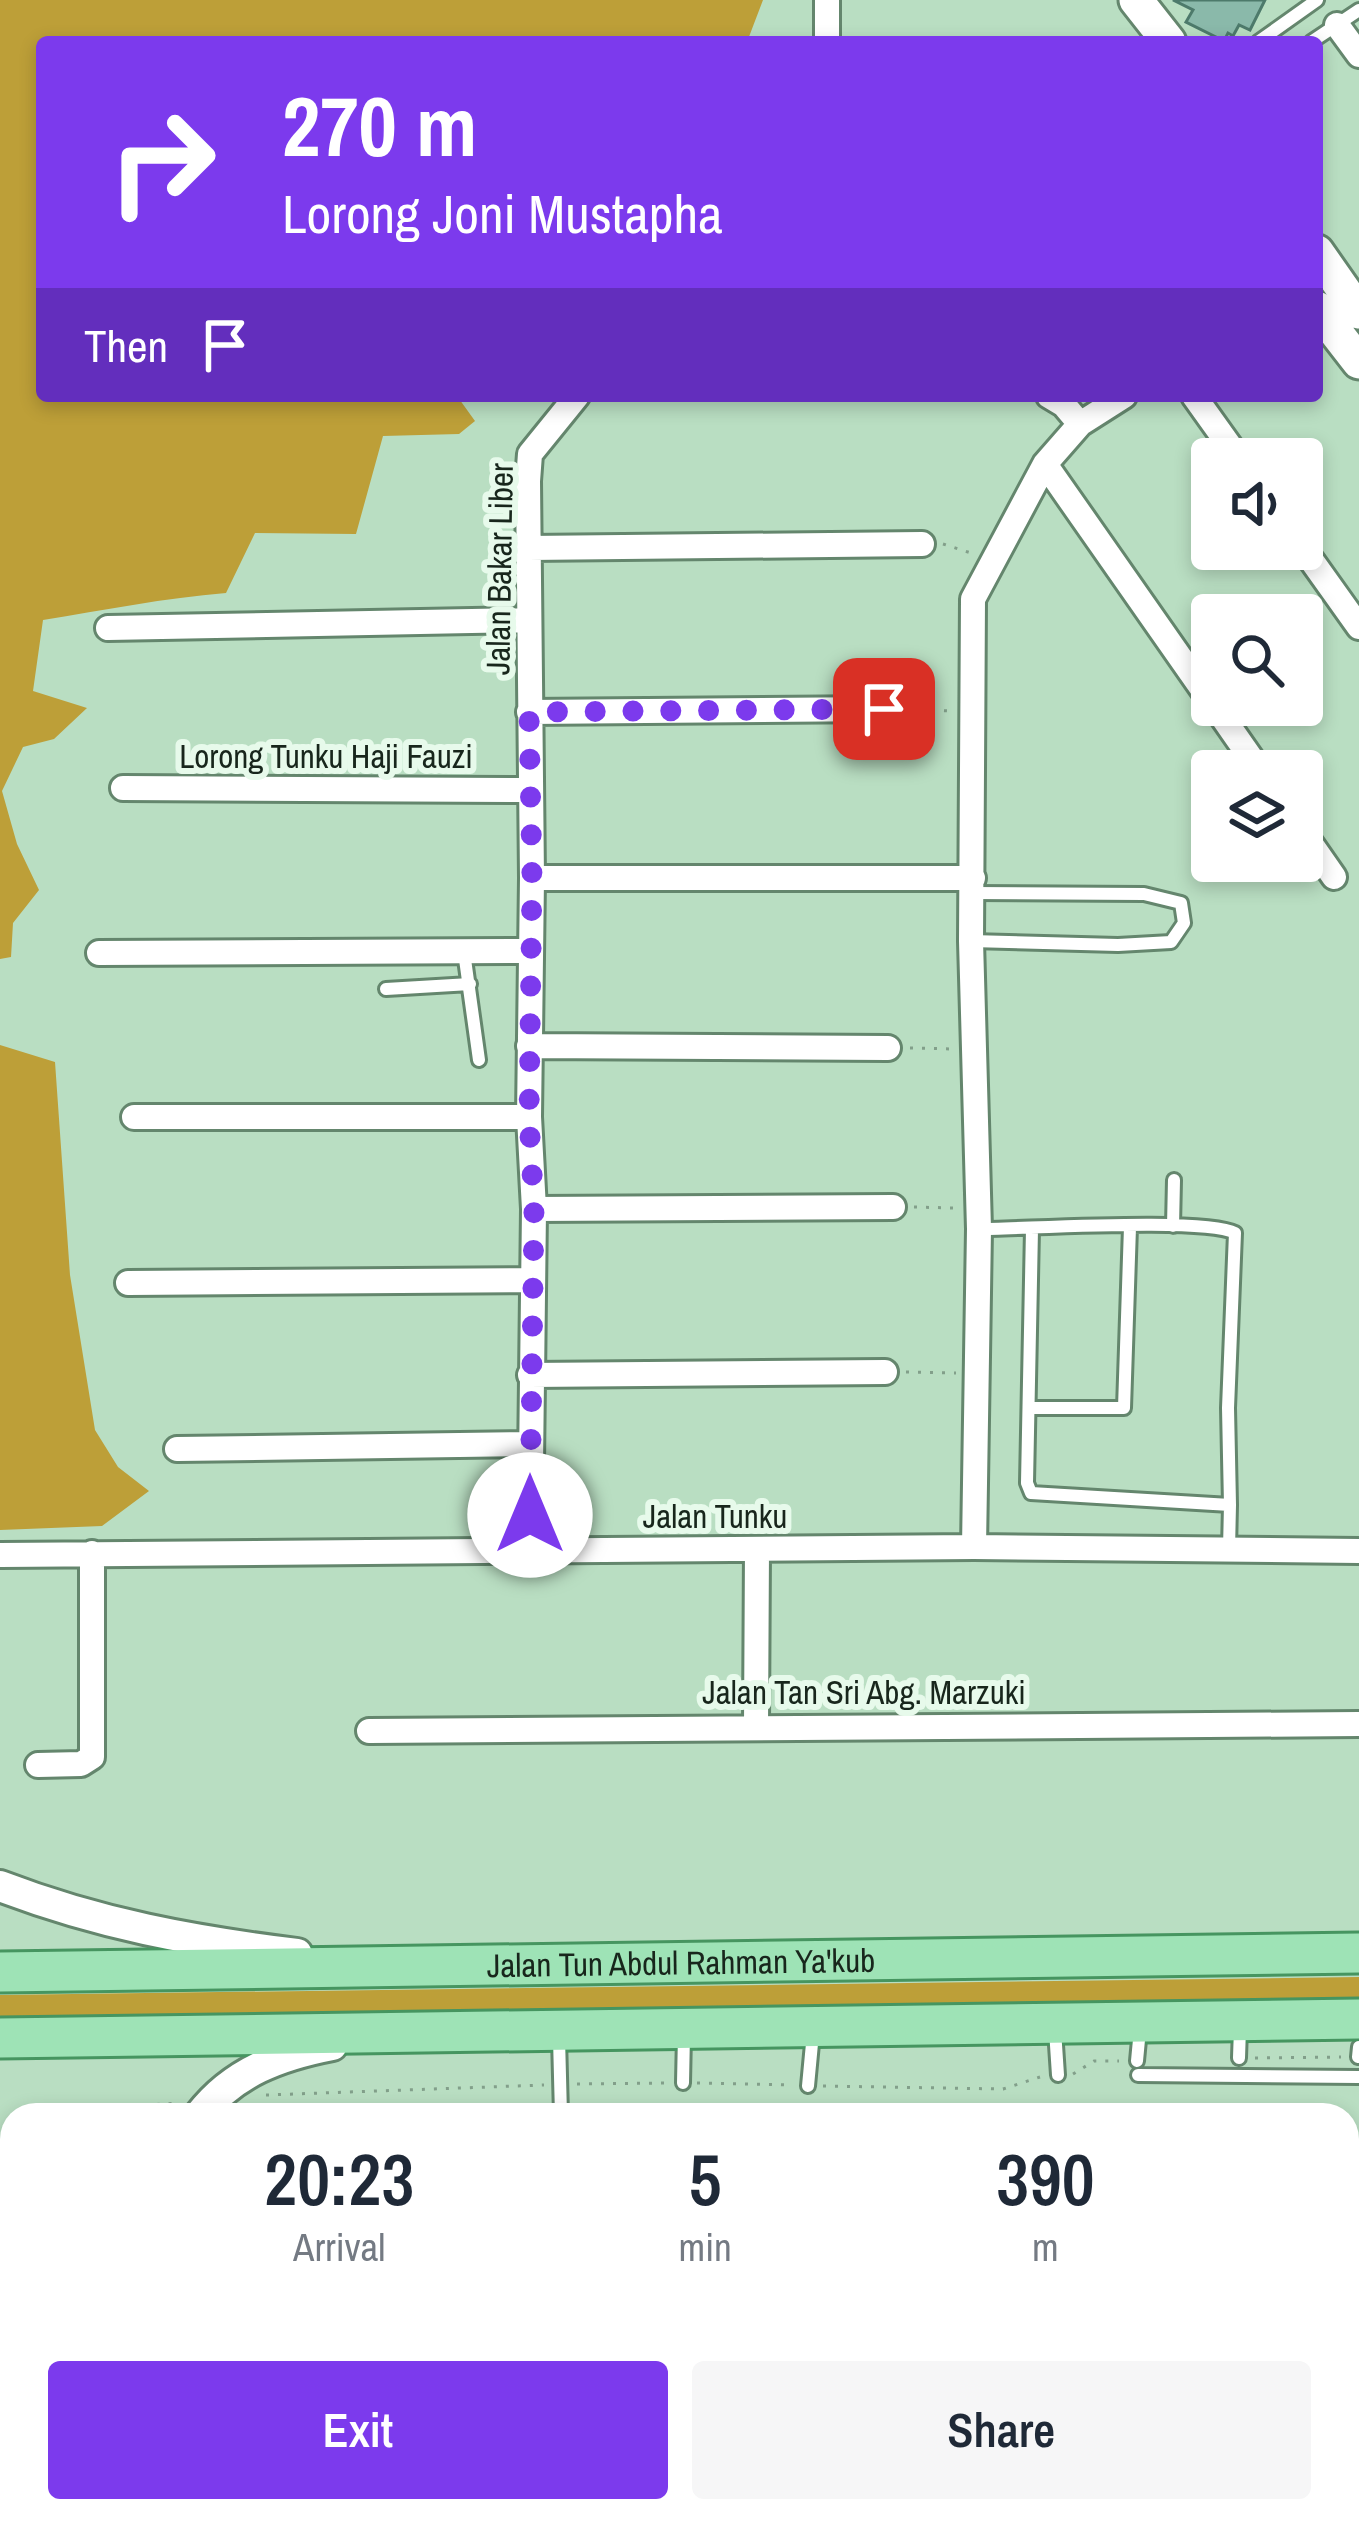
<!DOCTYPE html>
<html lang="en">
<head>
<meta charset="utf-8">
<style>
	body { margin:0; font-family:"Archivo Narrow",sans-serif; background:#f6f6f7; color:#1f2937; height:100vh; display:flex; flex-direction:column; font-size:45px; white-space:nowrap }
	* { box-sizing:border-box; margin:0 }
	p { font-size:39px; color:#747a83 }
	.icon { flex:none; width:66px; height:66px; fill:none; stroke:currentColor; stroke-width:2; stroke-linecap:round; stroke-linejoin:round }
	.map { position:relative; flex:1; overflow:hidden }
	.side { position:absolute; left:0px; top:2103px; width:1359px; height:420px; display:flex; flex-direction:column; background:#fff; border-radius:36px 36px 0 0; box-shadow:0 6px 18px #0003 }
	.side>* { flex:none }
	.guide { position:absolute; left:36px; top:36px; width:1287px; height:366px; border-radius:12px; box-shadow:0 6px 18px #0003; background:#7c3aed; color:#fff; overflow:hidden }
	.fabs { position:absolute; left:1191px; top:438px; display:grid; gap:24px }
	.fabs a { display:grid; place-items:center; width:132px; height:132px; border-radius:12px; background:#fff; box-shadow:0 6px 18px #0003; font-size:60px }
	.pin { position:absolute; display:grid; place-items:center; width:102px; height:102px; color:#fff; margin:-51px; border-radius:24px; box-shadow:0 6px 18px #0006 }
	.me { position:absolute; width:132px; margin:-66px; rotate:0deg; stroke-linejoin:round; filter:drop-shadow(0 0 9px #0008) }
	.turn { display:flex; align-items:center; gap:42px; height:252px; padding:0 48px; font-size:54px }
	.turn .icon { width:156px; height:156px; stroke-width:2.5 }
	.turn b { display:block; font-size:84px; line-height:102px }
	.then { display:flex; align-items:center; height:114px; padding:0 48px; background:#0003; gap:24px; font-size:45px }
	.eta { display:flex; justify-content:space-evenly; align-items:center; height:204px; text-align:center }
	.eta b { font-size:72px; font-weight:600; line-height:84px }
	.button { display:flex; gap:24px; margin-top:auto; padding:24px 48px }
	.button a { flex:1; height:138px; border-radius:12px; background:#7c3aed; color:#fff; font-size:48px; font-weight:600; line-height:138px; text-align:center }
	.button a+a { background:#f6f6f7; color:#1f2937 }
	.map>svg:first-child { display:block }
	.green { fill:#bd9f38 }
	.building { fill:#8ab9aa; stroke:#4d7a6b; stroke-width:3 }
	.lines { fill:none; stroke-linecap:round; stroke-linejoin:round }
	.service-casing { stroke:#64866d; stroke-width:18 }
	.minor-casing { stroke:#64866d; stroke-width:30 }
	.tertiary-casing { stroke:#64866d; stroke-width:36 }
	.secondary-casing { stroke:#64866d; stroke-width:39 }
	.primary-casing { stroke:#469560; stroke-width:45 }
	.path { stroke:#829f8a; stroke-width:3; stroke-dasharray:3 9; stroke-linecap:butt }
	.service { stroke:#fff; stroke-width:12 }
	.minor { stroke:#fff; stroke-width:24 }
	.tertiary { stroke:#fff; stroke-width:30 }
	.secondary { stroke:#fff; stroke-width:33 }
	.primary { stroke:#9ee3b6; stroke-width:39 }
	.route { stroke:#7c3aed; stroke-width:21; stroke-dasharray:0 37.8 }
	.labels { text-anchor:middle; stroke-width:12; stroke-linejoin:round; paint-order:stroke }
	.street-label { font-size:33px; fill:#18261c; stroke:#e7faeb }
</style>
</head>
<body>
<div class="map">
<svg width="1359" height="2523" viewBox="0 0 1359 2523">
	<rect width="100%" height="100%" fill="#b9dec2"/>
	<path class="green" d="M0,0H763L747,42H42V396H457L475,421L459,434L383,436L356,534L255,533L226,593C165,598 104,610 43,620L33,691L87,708L54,739L23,747L2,791L17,844L39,890L13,923L11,957L0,959Z
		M0,1045L55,1062L70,1275L95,1430L118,1467L149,1491L102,1526L0,1530Z
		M1359,1977V2003L0,2024V1995Z"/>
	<path class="building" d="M1173,0H1265L1250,30L1239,25L1233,36L1228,33L1224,41L1186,22L1193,10Z"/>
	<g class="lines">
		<defs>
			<path id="service" d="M1258,42L1317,0
				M1311,42L1359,10
				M971,941L1118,945L1171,942L1184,923L1181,903L1144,894L972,893
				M464,952L479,1060
				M386,989L470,984
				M1173,1226L1174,1180
				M979,1229C1024,1229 1206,1217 1235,1233L1228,1408L1230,1505L1031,1493L1027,1483L1032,1229
				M1029,1408H1124L1130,1227
				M1229,1549L1230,1505
				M1055,2030L1058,2075
				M559,2038L561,2115
				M1358,2057L1359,2047
				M1239,2058L1240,2028
				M1137,2061L1140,2029
				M1138,2075L1359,2077
				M683,2083L684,2034
				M808,2086L813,2033
				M0,2177L12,2192"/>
			<path id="minor" d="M1337,25L1359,55
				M827,42V0
				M1049,396L1064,405L1080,424
				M1194,396L1239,459
				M1045,464L1212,703
				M1302,547L1359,627
				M529,548L922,544
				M108,628L529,620
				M1214,705L1260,771
				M529,712L885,709
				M123,788L529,790
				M1302,831L1334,877
				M532,878H973
				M99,953L529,951
				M529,1046L888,1048
				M134,1117H529
				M534,1209L893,1207
				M128,1283L531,1280
				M530,1375L885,1372
				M177,1449L530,1444
				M974,1547L979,1229L971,941L973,599L1045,464L1080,424L1124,396
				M530,1550L534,1209L529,1117L532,878L528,481L530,454L577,396
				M0,1555L974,1547L1359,1551
				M756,1725L757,1549
				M369,1731L1359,1724
				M38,1765L81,1764L92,1757V1553
				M1347,2483L1355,2484L1359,2495
				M985,2511L992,2523
				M1008,2523L1033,2514H1300"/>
			<path id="tertiary" d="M0,1886C99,1924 192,1941 297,1954
				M200,2115C233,2072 280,2055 332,2045
				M0,2362L12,2375
				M125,2511L134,2523
				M270,2511L280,2523"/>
			<path id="secondary" d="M1136,0L1169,42
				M1317,252L1359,312
				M1317,308L1359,362"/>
			<g id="primary">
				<path id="s1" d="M0,1972L1359,1953"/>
				<path d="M0,2038L1359,2019"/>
			</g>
		</defs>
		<use href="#service" class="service-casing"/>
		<use href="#minor" class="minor-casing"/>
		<use href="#tertiary" class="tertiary-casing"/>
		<use href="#secondary" class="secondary-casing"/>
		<use href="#primary" class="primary-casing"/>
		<path class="path" d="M943,544L974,554
			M908,709L952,711
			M910,1048L954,1049
			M914,1207L953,1208
			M906,1372L956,1373
			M1255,2058L1341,2057
			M1073,2074L1094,2061H1119
			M697,2083L790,2085
			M577,2084L664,2083
			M823,2086L1003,2089L1040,2077
			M266,2095L544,2085
			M13,2115L178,2103"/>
		<use href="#service" class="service"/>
		<use href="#minor" class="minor"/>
		<use href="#tertiary" class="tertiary"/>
		<use href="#secondary" class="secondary"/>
		<use href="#primary" class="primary"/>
	</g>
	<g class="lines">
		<path class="route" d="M530,1515L534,1209L529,1117L532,878L529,712L884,709"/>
	</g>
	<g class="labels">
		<g class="street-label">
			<text transform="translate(499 569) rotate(-89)" y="12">Jalan Bakar Liber</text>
			<text x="326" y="768">Lorong Tunku Haji Fauzi</text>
			<text x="715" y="1528">Jalan Tunku</text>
			<text x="864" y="1704">Jalan Tan Sri Abg. Marzuki</text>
			<text dy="12" stroke="none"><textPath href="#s1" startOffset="681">Jalan Tun Abdul Rahman Ya'kub</textPath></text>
		</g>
	</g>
</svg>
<div class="fabs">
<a><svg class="icon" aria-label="sound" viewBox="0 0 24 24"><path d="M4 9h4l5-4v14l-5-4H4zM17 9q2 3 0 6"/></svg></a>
<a><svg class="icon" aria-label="search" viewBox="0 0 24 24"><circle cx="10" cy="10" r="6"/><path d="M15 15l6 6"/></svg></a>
<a><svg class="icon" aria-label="layers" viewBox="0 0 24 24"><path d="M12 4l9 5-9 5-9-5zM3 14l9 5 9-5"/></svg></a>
</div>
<div class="pin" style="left:884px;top:709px;background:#d93025"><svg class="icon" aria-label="arrive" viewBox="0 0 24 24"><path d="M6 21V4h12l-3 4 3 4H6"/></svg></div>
<svg class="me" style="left:530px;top:1515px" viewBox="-20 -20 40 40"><circle r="19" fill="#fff"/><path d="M0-13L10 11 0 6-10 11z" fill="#7c3aed"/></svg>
<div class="guide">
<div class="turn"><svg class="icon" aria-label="right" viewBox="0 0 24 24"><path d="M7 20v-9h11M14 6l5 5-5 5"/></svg><div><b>270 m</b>Lorong Joni Mustapha</div></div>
<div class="then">Then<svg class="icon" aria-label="arrive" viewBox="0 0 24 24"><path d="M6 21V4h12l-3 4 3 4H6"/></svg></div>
</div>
<section class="side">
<div class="eta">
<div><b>20:23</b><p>Arrival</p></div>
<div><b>5</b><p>min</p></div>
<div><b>390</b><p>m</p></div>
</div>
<div class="button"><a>Exit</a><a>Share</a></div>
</section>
</div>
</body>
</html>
